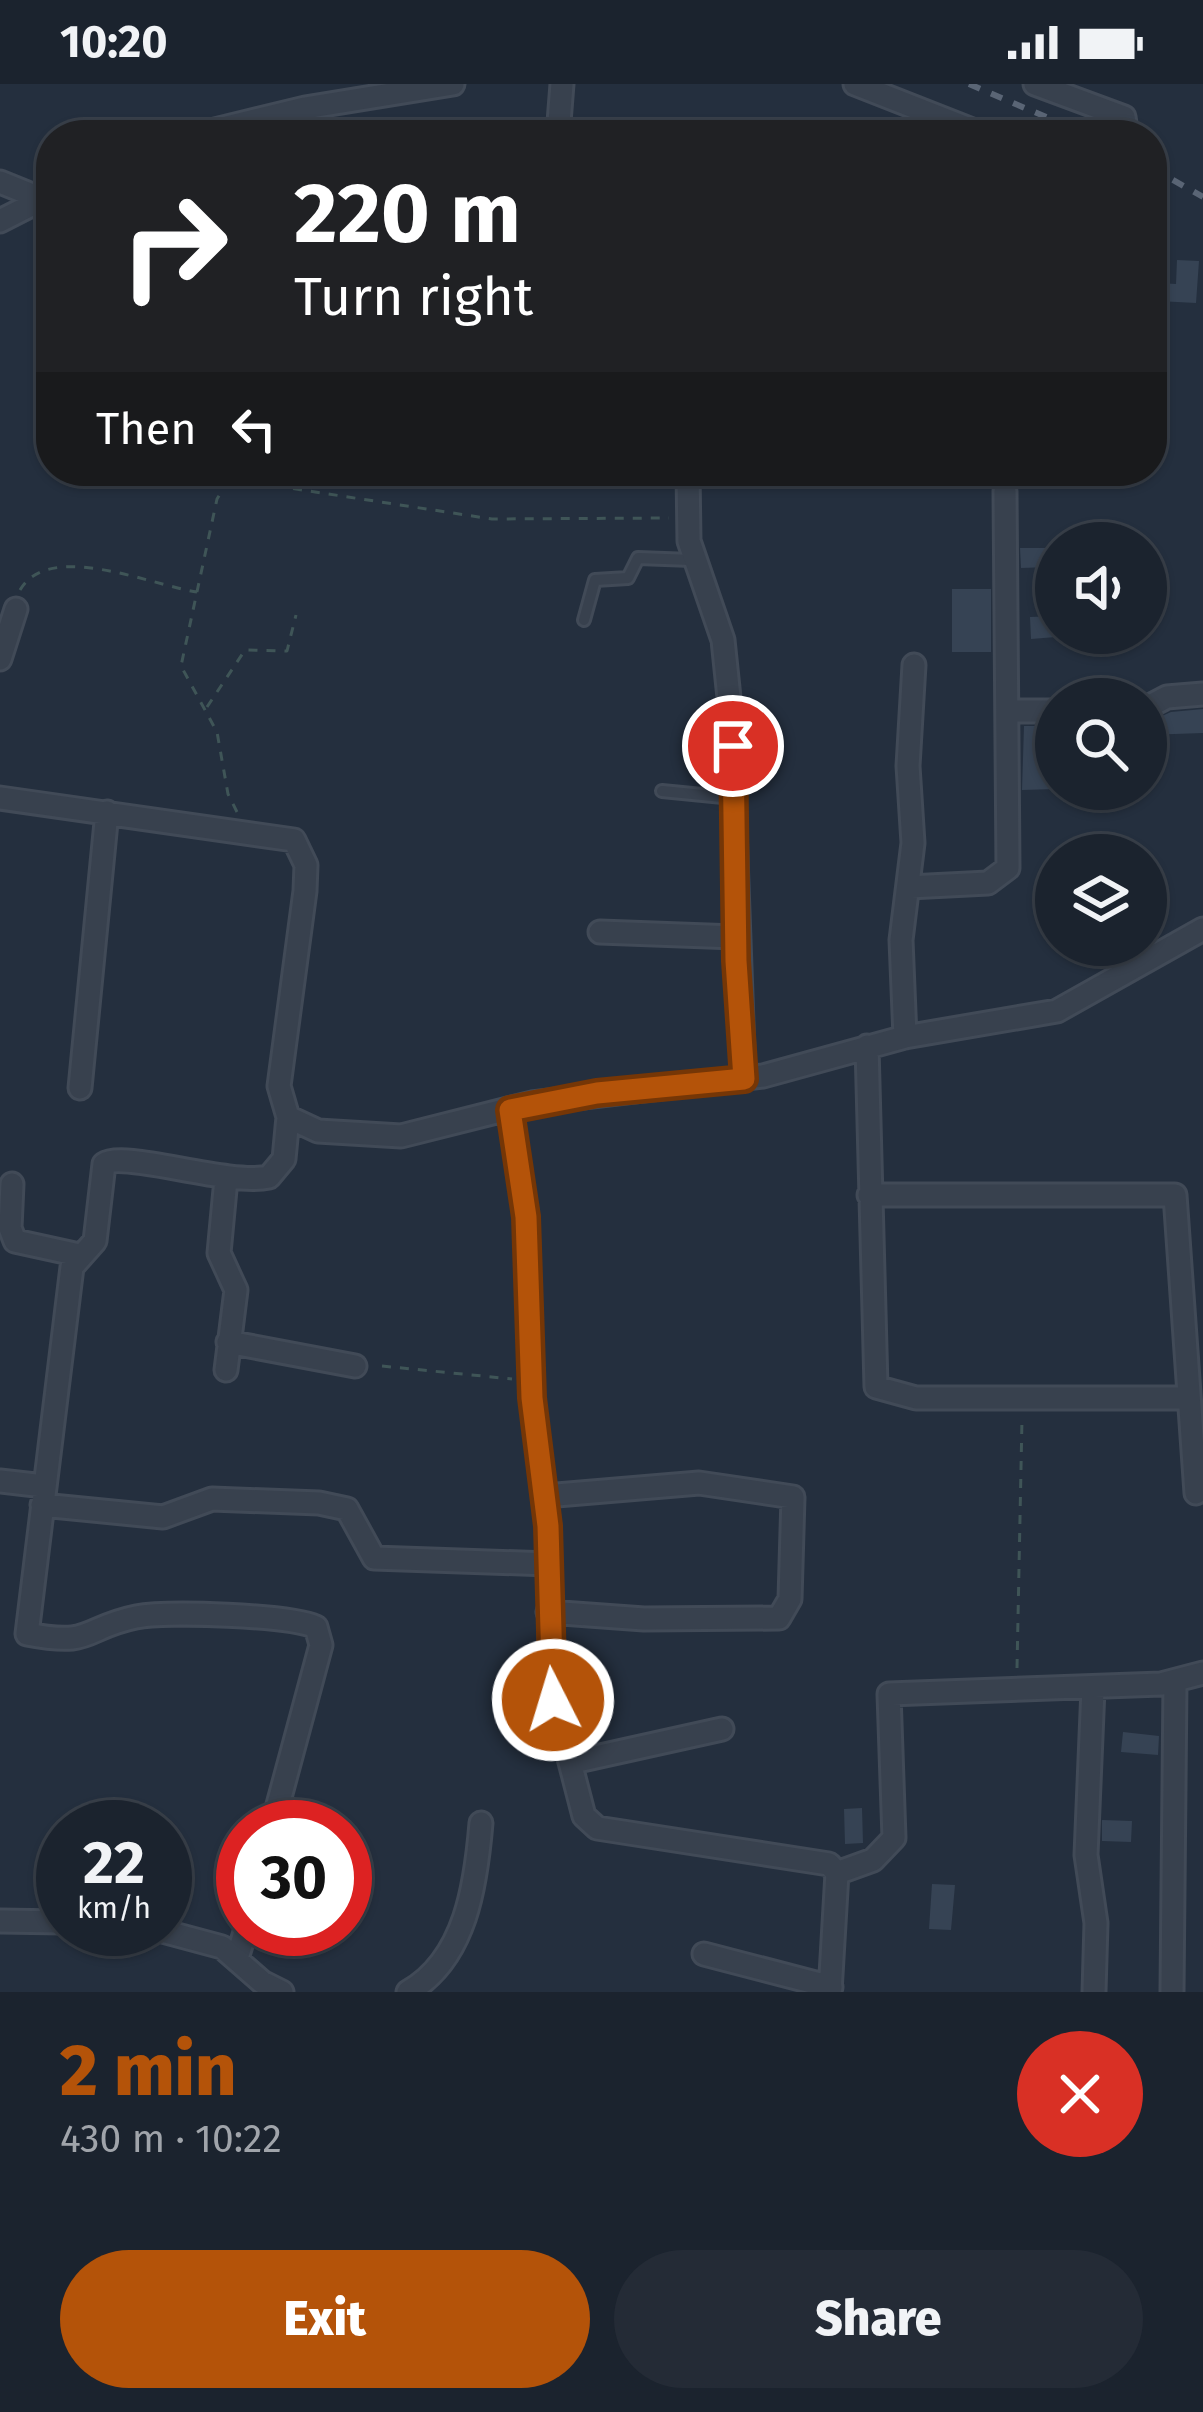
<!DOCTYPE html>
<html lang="en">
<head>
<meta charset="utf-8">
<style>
	body { margin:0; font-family:"Fira Sans",sans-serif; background:#242b36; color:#f1f3f6; height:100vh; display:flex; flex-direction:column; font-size:45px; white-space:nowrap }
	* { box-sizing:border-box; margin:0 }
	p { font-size:39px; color:#a0a4aa }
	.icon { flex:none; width:66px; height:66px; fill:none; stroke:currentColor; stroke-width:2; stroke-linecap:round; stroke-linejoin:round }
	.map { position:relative; height:1908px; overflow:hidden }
	.side { display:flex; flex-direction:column; background:#1b232e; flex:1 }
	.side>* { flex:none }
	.guide { position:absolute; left:36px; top:36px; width:1131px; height:366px; border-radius:48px; box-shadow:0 3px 9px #0004,0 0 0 3px #39404a; background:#202124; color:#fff; overflow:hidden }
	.fabs { position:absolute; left:1035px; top:438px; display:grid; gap:24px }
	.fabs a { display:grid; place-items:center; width:132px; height:132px; border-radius:50%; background:#1b232e; box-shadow:0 3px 9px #0004,0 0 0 3px #39404a; font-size:60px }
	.speed { position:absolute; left:36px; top:1716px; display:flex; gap:24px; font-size:60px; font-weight:700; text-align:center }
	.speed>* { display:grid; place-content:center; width:156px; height:156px; border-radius:50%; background:#1b232e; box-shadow:0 3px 9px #0004,0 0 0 3px #39404a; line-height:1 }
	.speed small { font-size:30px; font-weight:400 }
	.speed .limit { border:18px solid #d22; background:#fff; color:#111 }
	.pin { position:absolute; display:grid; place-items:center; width:102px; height:102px; color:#fff; margin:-51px; border:6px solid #fff; border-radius:50%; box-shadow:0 3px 12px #0007 }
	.me { position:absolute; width:132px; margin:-66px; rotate:355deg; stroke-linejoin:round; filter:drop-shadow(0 0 9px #0008) }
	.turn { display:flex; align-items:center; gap:42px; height:252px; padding:0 60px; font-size:54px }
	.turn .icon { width:156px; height:156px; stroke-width:2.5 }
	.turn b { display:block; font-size:84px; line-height:102px }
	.then { display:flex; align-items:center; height:114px; padding:0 60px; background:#0003; gap:24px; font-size:45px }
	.round { display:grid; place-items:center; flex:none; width:126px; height:126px; border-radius:63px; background:#242b36 }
	.summary { display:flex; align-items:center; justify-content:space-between; height:204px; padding:0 60px }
	h1 { font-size:72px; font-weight:800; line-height:90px; color:#b45309 }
	.cta { display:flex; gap:24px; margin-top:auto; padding:24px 60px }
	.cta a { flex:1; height:138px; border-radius:72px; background:#b45309; color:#fff; font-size:48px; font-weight:800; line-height:138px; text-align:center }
	.cta a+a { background:#242b36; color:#f1f3f6 }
	.status { display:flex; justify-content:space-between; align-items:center; height:84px; padding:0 60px; background:#1b232e; direction:ltr }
	.status svg { height:33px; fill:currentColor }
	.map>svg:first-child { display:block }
	.building { fill:#364354 }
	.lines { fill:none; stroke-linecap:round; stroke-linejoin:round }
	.lane-casing { stroke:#414a57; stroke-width:16 }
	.street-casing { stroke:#414a57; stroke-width:27 }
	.path { stroke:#3f5557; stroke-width:3; stroke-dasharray:9 9; stroke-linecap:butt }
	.lane { stroke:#38414e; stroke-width:10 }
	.street { stroke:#38414e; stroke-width:21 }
	.rail { stroke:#5a6575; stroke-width:6; stroke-dasharray:12 12; stroke-linecap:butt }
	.route-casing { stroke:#753606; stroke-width:30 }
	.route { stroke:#b45309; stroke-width:21 }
</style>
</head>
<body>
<div class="status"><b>10:20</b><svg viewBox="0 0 49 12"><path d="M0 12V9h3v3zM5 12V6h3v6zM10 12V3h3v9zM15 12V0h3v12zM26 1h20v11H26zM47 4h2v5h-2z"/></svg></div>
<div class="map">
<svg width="1203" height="1908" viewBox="0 0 1203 1908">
	<rect width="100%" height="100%" fill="#242f3e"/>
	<path class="building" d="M1177,176L1199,177L1196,219L1158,217L1159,199L1176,200Z
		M1020,464H1049L1050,483L1021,484Z
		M952,505H991V568H952Z
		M1056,532V553L1031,555L1030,533Z
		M1203,625V649L1146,651V639L1171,628Z
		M1024,642H1053L1056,705L1022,706Z
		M1123,1648L1159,1652L1158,1671L1121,1668Z
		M862,1724L863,1759L845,1760L844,1725Z
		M1102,1736L1132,1737L1131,1758L1102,1757Z
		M932,1800L955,1801L951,1846L929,1845Z"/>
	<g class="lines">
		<defs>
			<path id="lane" d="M584,536L595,496L628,494L638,474L692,476
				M662,707L733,714"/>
			<path id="street" d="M855,0L985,51
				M1035,0L1124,33L1126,46L1114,51
				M194,51L305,24L453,0
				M558,51L562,0
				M0,98L42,115
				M0,137L51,111
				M688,387L689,457L723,556L731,633L744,995
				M0,575L16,525
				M1146,624L1167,613L1203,610
				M1008,627H1056
				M0,714L294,756L306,781L305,807L279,1002L288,1033L318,1047L401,1052L532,1019L763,992L905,953L1057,927L1203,845
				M909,803L988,799L1008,784L1005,407
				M600,848L735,853
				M905,953L901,856L913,759L908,682L914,581
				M867,962L876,1303L916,1314H1189
				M80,1004L107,728
				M510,1026L527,1133L532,1314L549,1442L550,1601L584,1732L597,1744L829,1780L837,1789L830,1908
				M226,1095L219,1169L236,1206L226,1286
				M12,1100L10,1144L15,1157L79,1171
				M869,1111H1175L1196,1409
				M228,1258L355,1282
				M0,1397L44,1402
				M545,1412L699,1399L793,1413L790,1515L779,1534L644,1535L548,1528
				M42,1421L163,1433L212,1415L319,1419L347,1425L374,1474L549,1480
				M1093,1605L1086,1771L1096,1839L1094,1908
				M573,1678L722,1645
				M272,1743L321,1561L316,1543C289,1531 168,1527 136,1533C82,1544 95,1563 27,1550L72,1183L95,1157L104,1080C124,1066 227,1102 269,1093L284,1075L288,1033
				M837,1789L873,1776L894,1754L889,1610L1161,1600L1203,1589
				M0,1837L63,1838
				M155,1845L222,1863L262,1898L282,1908
				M704,1870L831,1903
				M238,1871L246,1845
				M408,1908C466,1875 476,1800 481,1739
				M1172,1908L1175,1598"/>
		</defs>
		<use href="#lane" class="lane-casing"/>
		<use href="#street" class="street-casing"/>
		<path class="path" d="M20,506C49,456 151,501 197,508
			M207,623L245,566L287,567L296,531
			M237,728L228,710L217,648L181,582L217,415L226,400H263L492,435L669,434
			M382,1282L512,1295
			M1017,1584L1022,1335"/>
		<use href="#lane" class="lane"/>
		<use href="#street" class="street"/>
		<path class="rail" d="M969,0L1088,51
			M1152,84L1203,113"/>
	</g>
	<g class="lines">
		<defs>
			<path id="route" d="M553,1616L548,1442L532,1314L526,1133L510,1026L597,1009L744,995L736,877L733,662"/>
		</defs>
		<use href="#route" class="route-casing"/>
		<use href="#route" class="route"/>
	</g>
</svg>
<div class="fabs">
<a><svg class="icon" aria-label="sound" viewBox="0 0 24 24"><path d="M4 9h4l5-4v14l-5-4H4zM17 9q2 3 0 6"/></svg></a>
<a><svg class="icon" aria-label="search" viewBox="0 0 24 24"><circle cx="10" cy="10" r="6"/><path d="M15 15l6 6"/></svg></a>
<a><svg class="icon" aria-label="layers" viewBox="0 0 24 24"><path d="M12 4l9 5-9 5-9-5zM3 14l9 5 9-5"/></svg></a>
</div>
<div class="speed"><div>22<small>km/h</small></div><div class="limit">30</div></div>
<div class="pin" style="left:733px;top:662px;background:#d93025"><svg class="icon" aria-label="arrive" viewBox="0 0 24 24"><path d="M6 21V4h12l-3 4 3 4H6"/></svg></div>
<svg class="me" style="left:553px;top:1616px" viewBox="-20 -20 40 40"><circle r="17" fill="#b45309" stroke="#fff" stroke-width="3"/><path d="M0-11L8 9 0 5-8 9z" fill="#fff"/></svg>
<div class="guide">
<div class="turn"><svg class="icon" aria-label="right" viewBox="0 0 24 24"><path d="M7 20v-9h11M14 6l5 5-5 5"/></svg><div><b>220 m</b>Turn right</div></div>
<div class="then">Then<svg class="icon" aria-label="left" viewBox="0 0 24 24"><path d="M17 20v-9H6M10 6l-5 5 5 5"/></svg></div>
</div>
</div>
<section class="side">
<div class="summary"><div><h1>2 min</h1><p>430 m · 10:22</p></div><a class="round" style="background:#d93025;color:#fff"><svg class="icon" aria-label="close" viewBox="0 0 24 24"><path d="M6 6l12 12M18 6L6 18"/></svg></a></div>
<div class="cta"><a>Exit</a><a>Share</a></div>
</section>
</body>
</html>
